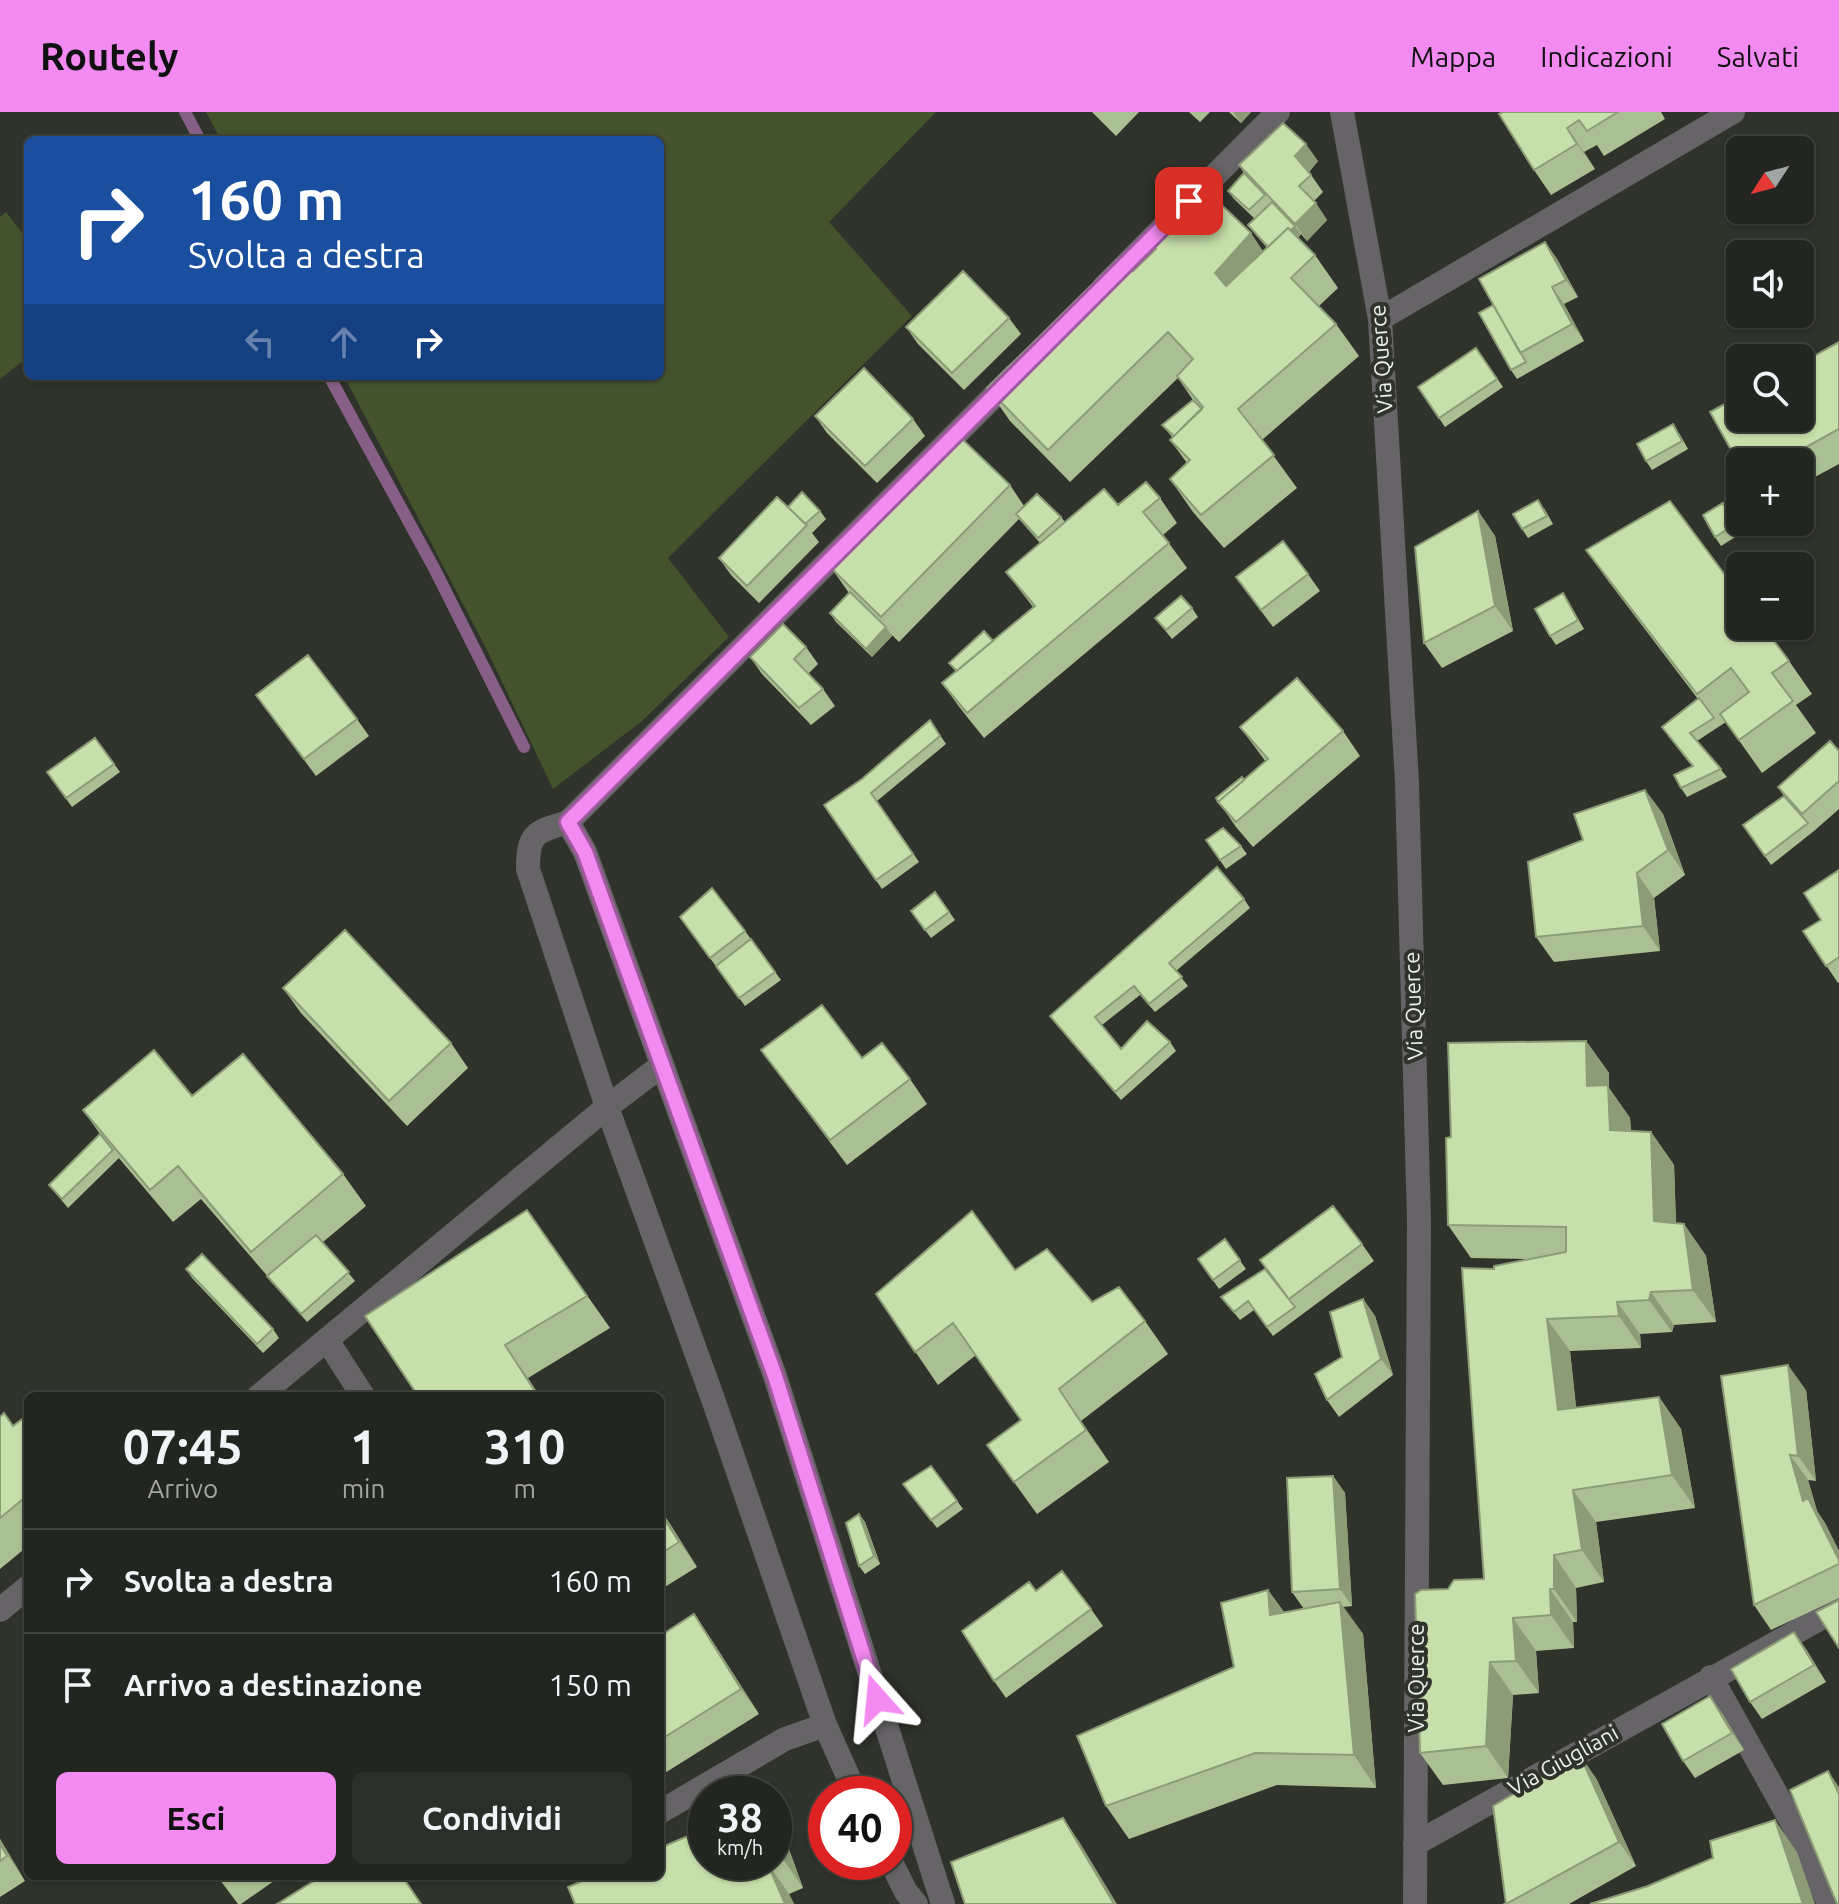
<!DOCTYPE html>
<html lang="it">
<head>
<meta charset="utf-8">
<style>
	body { margin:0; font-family:Ubuntu,sans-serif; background:#2b2e29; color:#f1f3f6; height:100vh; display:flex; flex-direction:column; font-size:30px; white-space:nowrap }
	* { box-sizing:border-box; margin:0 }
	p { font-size:26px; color:#a3a5a5 }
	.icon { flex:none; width:44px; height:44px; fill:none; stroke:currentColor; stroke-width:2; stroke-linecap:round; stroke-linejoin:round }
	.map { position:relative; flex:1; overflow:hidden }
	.drawer { position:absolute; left:24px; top:1280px; width:640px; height:488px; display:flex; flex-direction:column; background:#232620; border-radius:12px; box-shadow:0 2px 6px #0004,0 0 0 2px #40433e }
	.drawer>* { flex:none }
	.top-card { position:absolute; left:24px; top:24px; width:640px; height:244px; border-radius:12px; box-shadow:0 2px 6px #0004,0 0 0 2px #40433e; background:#1a4fa0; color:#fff; overflow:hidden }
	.needle { width:52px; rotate:234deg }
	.tools { position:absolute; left:1726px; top:24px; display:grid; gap:16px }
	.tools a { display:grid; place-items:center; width:88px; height:88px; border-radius:12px; background:#232620; box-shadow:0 2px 6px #0004,0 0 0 2px #40433e; font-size:40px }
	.speed { position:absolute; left:688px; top:1664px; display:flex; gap:16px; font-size:40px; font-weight:700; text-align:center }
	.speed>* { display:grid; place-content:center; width:104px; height:104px; border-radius:50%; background:#232620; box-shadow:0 2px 6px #0004,0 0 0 2px #40433e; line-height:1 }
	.speed small { font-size:20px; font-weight:400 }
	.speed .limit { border:12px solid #d22; background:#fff; color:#111 }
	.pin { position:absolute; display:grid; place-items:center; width:68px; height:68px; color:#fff; margin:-34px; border-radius:16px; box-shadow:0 4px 12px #0006 }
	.me { position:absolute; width:88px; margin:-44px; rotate:342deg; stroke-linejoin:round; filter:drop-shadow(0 0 6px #0008) }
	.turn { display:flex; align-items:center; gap:28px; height:168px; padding:0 32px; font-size:36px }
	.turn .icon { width:104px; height:104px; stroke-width:2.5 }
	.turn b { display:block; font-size:56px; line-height:68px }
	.lanes { display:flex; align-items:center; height:76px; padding:0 32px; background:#0003; justify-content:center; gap:40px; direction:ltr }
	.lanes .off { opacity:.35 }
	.eta { display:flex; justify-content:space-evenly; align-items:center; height:136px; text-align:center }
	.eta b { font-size:48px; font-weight:700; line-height:56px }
	.button { display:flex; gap:16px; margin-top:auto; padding:16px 32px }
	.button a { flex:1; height:92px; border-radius:12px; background:#f38af1; color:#111; font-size:32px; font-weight:700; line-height:92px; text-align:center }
	.button a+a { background:#2b2e29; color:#f1f3f6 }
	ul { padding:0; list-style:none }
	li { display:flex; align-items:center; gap:24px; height:104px; padding:0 32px; border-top:2px solid #40433e }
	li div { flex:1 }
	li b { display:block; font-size:30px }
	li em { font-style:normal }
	header { display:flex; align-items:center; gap:48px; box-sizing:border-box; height:112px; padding:0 40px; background:#f38af1; color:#111 }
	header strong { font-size:38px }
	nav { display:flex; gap:44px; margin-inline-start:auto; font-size:28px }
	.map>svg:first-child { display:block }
	.green { fill:#43542d }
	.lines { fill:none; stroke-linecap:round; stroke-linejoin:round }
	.stream { stroke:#875f86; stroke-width:12 }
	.minor { stroke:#676467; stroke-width:24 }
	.wall { fill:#abc092 }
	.shaded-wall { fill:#8b9c77 }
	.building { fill:#c7dfaa; stroke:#8b9c77; stroke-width:2 }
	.route-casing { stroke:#9e5a9d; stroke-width:20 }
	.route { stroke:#f38af1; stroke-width:14 }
	.labels { text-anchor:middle; stroke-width:8; stroke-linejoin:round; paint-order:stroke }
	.street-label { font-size:22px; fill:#ecefea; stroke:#2f332b }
</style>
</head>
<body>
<header>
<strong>Routely</strong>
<nav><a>Mappa</a><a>Indicazioni</a><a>Salvati</a></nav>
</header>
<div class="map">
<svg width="1839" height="1792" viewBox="0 0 1839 1792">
	<rect width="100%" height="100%" fill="#2f332b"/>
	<path class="green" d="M206,0H936L829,110L912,204L668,446L729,525L642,609L553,677L486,536L344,264H660V28H221Z
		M6,100L28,128V245L0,267V105Z"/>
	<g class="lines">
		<path class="stream" d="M185,0L200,28
			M329,264L434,456L524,635"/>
		<path class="minor" d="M1342,0L1380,207L1407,671L1419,1110L1415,1792
			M1105,174L1278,0
			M1380,207L1733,0
			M568,710L585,740L775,1264L943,1792
			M327,1228L363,1284
			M259,1284L607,995L661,954
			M0,1498L28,1475
			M1711,1565L1794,1714L1829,1792
			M856,1682L825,1613L713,1287L607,995L528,757C528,721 535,720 568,710L1016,262
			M660,1700L785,1627L825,1613
			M1415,1732L1839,1496
			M891,1750L906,1780L916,1792"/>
	</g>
	<path class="wall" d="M1092,0H1139L1116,24Z
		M1189,0H1210L1200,10Z
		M1229,0H1251L1241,11Z
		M1503,0H1661L1665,7L1604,44L1597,33L1584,40L1595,57L1551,83L1534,58Z
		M1318,49L1309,60L1323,80L1314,89L1327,108L1307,129L1301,122L1298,126L1315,143L1338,176L1319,194L1336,212L1359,244L1262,328L1297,376L1224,436L1193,400L1170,367L1187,351L1170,328L1173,326L1162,313L1193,288L1178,266L1070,370L1010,309L987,276L1133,159L1154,139L1145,125L1263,139L1267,136L1248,113L1255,107L1234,87L1228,79L1244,61L1239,53Z
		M1545,130L1557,147L1578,185L1564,192L1584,229L1517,267L1511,258L1493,193Z
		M1009,206L1021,222L964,278L918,232L906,215Z
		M1839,230V352L1800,373V350H1740Z
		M1476,236L1503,275L1445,315L1418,275Z
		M815,304L913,307L925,324L877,371L827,321Z
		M1679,321L1688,337L1652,358L1646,349Z
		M1010,373L1024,394L1061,405L1065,410L1118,393L1160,386L1177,411L1163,423L1187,456L984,626L960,596L942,571L956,560L949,551L993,529L1033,495L1006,460L1040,431L1019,407L899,530L891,522L892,524L872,545L836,510L830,501L849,481L832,457Z
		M1723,391L1729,400L1740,422L1721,434L1715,425Z
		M788,395L820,399L826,407L812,421L819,430L759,491L731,463L719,446Z
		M1544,396L1553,412L1528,426L1522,417Z
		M1478,399L1495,424L1513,519L1442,556L1424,531Z
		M1586,438L1789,549L1812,582L1796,593L1816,621L1762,661L1726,610L1697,629L1727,665L1687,685L1681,676L1692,654L1668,624L1698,587L1609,470Z
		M1308,462L1320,479L1273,515L1236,465Z
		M1563,481L1584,517L1556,533L1550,524Z
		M1192,496L1198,505L1172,527L1155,506Z
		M806,535L818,552L808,562L823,577L835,594L811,613L762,562L750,545Z
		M256,583L357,607L369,624L316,664Z
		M930,608L946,632L877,689L919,750L882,777L824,693L862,667Z
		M1240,615L1343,619L1360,644L1253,735L1236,715L1216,686L1244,668L1266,650Z
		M95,626L120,660L72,695L47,660Z
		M1839,639V697L1814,719L1771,753L1743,713L1784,684L1778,675Z
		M1645,678L1663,702L1685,763L1654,786L1660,839L1554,850L1536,825L1583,728Z
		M1206,728L1241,734L1247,742L1226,757Z
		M1839,758V870L1838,871L1803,819L1821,808Z
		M935,780L955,808L931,826L911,799Z
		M1244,787L1250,796L1176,859L1188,874L1155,900L1140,883L1102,913L1121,937L1170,930L1176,939L1121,988L1050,904Z
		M680,805L745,819L781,868L745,894Z
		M283,876L451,931L468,956L407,1014L301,901Z
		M1586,929L1609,961V976L1630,1006L1631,1019L1651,1020L1674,1053L1676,1111L1684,1112L1706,1144L1716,1210L1674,1213L1672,1220L1640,1222L1641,1236L1570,1239L1576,1296L1659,1285L1681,1317L1695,1396L1596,1410L1604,1470L1576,1476L1577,1510H1573L1574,1536L1536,1539L1539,1581L1513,1583L1508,1666L1443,1673L1420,1641L1448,1477L1484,1467L1530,1147L1471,1146L1448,1113L1451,1025Z
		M761,938L862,946L910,967L927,992L847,1053Z
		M192,984L343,1062L366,1094L323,1130L355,1169L307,1210L201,1087L173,1110L118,1045L119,1046L68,1096L49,1073L100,1022L83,998Z
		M527,1098L610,1216L528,1266L418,1284Z
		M1225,1127L1246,1157L1219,1177L1198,1147Z
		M1362,1132L1374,1149L1273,1224L1254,1198L1240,1208L1221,1185Z
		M186,1157L273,1217L279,1226L263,1241L192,1166Z
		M1015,1158L1092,1190L1145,1209L1168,1242L1081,1309L1109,1350L1037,1402L987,1333L1021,1308L976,1243L938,1273L876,1182Z
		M1363,1187L1375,1204L1393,1263L1339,1305L1327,1288Z
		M1806,1278L1816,1369L1808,1368L1817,1399L1825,1411L1839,1439V1486L1771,1518L1754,1493Z
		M0,1305L13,1314L28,1309V1434L0,1457Z
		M931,1354L963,1397L937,1416L903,1372Z
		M1333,1364L1345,1381L1352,1494L1343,1495L1363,1522L1376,1676L1277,1673L1129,1727L1106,1694L1234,1555L1268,1478L1284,1500L1304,1497L1292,1480Z
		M660,1396L697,1455L660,1478Z
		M859,1402L865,1410L880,1452L865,1462L859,1454Z
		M1036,1479L1091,1497L1103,1514L1006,1586L994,1569Z
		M660,1524L711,1527L759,1602L660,1664Z
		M1806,1537L1826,1570L1762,1607L1750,1590Z
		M1722,1601L1744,1638L1695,1666L1683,1649Z
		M1580,1643L1597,1668L1636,1754L1569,1792H1502L1505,1791Z
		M706,1702V1750H774V1711L786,1729L803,1776L789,1782L794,1792H575L700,1719Z
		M0,1727L25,1769L0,1785Z
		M217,1764H281L241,1792H238Z"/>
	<path class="shaded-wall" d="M1233,0H1251L1241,11Z
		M1567,16L1584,40L1595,57L1577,32Z
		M1306,32L1318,49L1307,61L1295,44Z
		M1316,91L1327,108L1307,129L1295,112Z
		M1295,114L1301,122L1279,147L1273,139Z
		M1251,121L1273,154L1237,194L1215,161Z
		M1545,130L1557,147L1578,185L1566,168Z
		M1552,175L1564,192L1584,229L1572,212Z
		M1723,391L1729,400L1740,422L1734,413Z
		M1478,399L1495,424L1513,519L1495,494Z
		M886,515L892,524L872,545L866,537Z
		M1645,678L1663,702L1685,763L1668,738Z
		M1637,761L1654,786L1660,839L1643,814Z
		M1586,929L1609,961V976L1630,1006L1633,1051L1610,1018L1587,974Z
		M1651,1020L1674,1053L1677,1142L1654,1109Z
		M1684,1112L1706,1144L1716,1210L1693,1178Z
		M1651,1180L1674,1213L1672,1220L1649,1188Z
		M1363,1187L1375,1204L1393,1263L1381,1247Z
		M1617,1190L1640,1222L1641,1236L1619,1204Z
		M1547,1207L1570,1239L1580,1330L1558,1298Z
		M505,1233L528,1266L540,1284H538Z
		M1788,1253L1806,1278L1816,1369L1798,1344Z
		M1059,1277L1081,1309L1109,1350L1086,1318Z
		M1659,1285L1681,1317L1695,1396L1672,1363Z
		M1790,1343L1808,1368L1817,1399L1825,1411L1839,1439V1448L1803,1389Z
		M1333,1364L1345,1381L1352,1494L1340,1477Z
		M1573,1378L1596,1410L1604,1470L1582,1438Z
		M660,1396L697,1455L679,1430L660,1400Z
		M859,1402L865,1410L880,1452L874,1444Z
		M1554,1443L1576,1476L1577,1510L1554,1477Z
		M1550,1477L1573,1510L1574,1536L1551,1503Z
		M1268,1478L1291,1510L1270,1503Z
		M1340,1490L1363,1522L1376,1676L1354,1643Z
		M694,1502L711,1527L759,1602L741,1577Z
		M1513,1506L1536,1539L1539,1581L1516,1549Z
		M1794,1520L1806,1537L1826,1570L1814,1553Z
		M1490,1550L1513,1583L1508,1666L1486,1634Z
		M1710,1584L1722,1601L1744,1638L1732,1621Z
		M1580,1643L1597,1668L1636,1754L1619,1730Z
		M1828,1659L1839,1675V1682Z
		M1063,1706L1080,1731L1117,1792H1114Z
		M1775,1708L1797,1740L1815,1792H1803Z
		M774,1711L786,1729L803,1776L781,1744L774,1725Z
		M0,1727L25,1769L0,1732Z
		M767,1750L789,1782L794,1792H785Z"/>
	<path class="building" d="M1503,0H1618L1587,19L1579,8L1567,16L1577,32L1534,58L1499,2Z
		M1283,11L1306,32L1295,44L1311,63L1299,74L1316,91L1295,112L1239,53Z
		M1244,61L1265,83L1249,98L1228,79Z
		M1200,72L1251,121L1215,161L1226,174L1288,116L1315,143L1291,166L1336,212L1238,297L1274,343L1201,403L1170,367L1190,348L1170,328L1203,295L1177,264L1193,247L1168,220L1048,338L987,276L1120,145L1133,159L1156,137L1145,125Z
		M1272,90L1295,114L1291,118L1288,116L1268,135L1248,113Z
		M1545,130L1566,168L1552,175L1572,212L1520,241L1479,167Z
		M963,159L1009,206L952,261L906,215Z
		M1493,193L1526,250L1511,258L1479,201Z
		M1839,230V317L1779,350H1740V354L1710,300L1740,284V306H1800V252Z
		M1476,236L1497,267L1439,306L1418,275Z
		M864,256L913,307L865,354L815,304Z
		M1193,288L1202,297L1174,324L1162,313Z
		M1673,312L1682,329L1646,349L1637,332Z
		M960,325L1010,373L881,505L832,457Z
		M1146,370L1160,386L1143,400L1169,431L967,601L942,571L1035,494L1006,460L1104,377L1118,393Z
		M802,380L820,399L805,412L788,395Z
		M1037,382L1061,405L1038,426L1016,402Z
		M777,385L807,413L747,474L719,446Z
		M1538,388L1547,404L1522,417L1513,402Z
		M1670,389L1740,483V514H1763L1789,549L1772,561L1793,589L1739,628L1720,602L1749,580L1731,556L1697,582L1586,438Z
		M1723,391L1734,413L1715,425L1703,403Z
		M1478,399L1495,494L1424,531L1415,435Z
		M1283,429L1308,462L1261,498L1236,465Z
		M850,480L886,515L866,537L830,501Z
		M1563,481L1578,508L1550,524L1535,497Z
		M1181,484L1192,496L1166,518L1155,506Z
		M783,512L806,535L794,547L823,577L799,596L750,545Z
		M984,519L993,529L957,559L949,551Z
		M308,543L357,607L304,647L256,583Z
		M1297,566L1343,619L1236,710L1218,690L1268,647L1240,615Z
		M1699,586L1714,606L1690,621L1721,657L1681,676L1674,663L1693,654L1662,615Z
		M930,608L940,624L871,681L913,742L876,768L824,693L862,667Z
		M95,626L114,652L66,686L47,660Z
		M1830,629L1839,639V669L1802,702L1778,675Z
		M1242,665L1244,668L1218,690L1216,686Z
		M1645,678L1668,738L1637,761L1643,814L1536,825L1528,750L1583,728L1574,702Z
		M1784,684L1808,711L1765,744L1743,713Z
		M1223,716L1241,734L1220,748L1206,728Z
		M1217,755L1244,787L1169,851L1182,865L1149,892L1134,874L1095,905L1121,937L1147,909L1170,930L1115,980L1050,904Z
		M1839,758V845L1826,854L1803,819L1821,808L1804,781Z
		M712,776L745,819L710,846L680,805Z
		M935,780L949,800L925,818L911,799Z
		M345,818L451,931L389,989L283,876Z
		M751,827L775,860L739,886L716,854Z
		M822,893L862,946L882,931L910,967L830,1028L761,938Z
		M1586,929L1587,974L1608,973L1610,1018L1651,1020L1654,1109L1684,1112L1693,1178L1651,1180L1649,1188L1617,1190L1619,1204L1547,1207L1558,1298L1659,1285L1672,1363L1573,1378L1582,1438L1554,1443V1477H1550L1551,1503L1513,1506L1516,1549L1490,1550L1486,1634L1420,1641L1415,1482L1421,1478L1448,1477L1454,1468L1484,1467L1462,1156L1494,1157V1154L1566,1140V1115L1448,1113L1446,1026L1451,1025L1448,931Z
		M154,938L192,984L243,942L343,1062L251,1140L178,1054L150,1078L83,998Z
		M100,1022L113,1038L62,1087L49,1073Z
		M1333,1094L1362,1132L1289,1187L1260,1148Z
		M527,1098L587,1184L505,1233L538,1284H418L365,1204Z
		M972,1099L1015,1158L1047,1137L1092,1190L1119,1175L1145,1209L1059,1277L1086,1318L1014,1370L987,1333L1021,1308L953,1211L915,1240L876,1182Z
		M316,1123L349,1160L301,1202L267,1164Z
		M1225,1127L1240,1148L1213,1168L1198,1147Z
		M202,1142L273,1217L257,1232L186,1157Z
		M1265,1157L1295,1195L1267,1215L1248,1189L1234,1200L1221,1185Z
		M1363,1187L1381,1247L1327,1288L1315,1262L1342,1245L1330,1200Z
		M1788,1253L1798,1344L1790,1343L1803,1389L1808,1386L1839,1448V1452L1754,1493L1721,1264Z
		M4,1301L13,1314L25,1305L28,1309V1383L0,1406V1305Z
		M931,1354L957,1389L931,1408L903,1372Z
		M1333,1364L1340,1477L1292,1480L1287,1366Z
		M660,1400L679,1430L660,1442Z
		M859,1402L874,1444L859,1454L846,1411Z
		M1062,1459L1091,1497L994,1569L962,1519L1029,1470L1036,1479Z
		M1268,1478L1270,1503L1340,1490L1354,1643L1255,1641L1106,1694L1077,1624L1234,1555L1221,1491Z
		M1839,1488V1536L1816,1500Z
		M694,1502L741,1577L660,1628V1524Z
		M1794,1520L1814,1553L1750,1590L1731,1557Z
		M1710,1584L1732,1621L1683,1649L1662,1612Z
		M1580,1643L1619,1730L1506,1792L1493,1694Z
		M1828,1659L1839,1682V1792H1837L1790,1678Z
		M706,1702V1750H767L785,1792H575L568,1775L594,1764H660V1736L700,1719L694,1706Z
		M1063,1706L1114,1792H965L951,1750Z
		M1775,1708L1803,1792H1590L1648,1774L1713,1746L1710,1729Z
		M774,1725L781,1744L774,1746Z
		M0,1732L7,1744L0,1749Z
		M218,1764H228L221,1769Z
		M322,1764H402L421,1792H277Z"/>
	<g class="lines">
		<defs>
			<path id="route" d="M877,1587L775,1264L585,740L568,710L1189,89"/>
		</defs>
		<use href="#route" class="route-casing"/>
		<use href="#route" class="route"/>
	</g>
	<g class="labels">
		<g class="street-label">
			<text transform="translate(1381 247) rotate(-94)" y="8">Via Querce</text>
			<text transform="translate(1413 894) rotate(-92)" y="8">Via Querce</text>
			<text transform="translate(1416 1566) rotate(-90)" y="8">Via Querce</text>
			<text transform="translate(1563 1648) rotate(-29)" y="8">Via Giugliani</text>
		</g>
	</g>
</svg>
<div class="tools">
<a><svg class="needle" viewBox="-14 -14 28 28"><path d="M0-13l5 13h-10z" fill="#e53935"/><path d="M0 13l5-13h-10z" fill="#a3a5a5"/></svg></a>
<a><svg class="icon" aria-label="sound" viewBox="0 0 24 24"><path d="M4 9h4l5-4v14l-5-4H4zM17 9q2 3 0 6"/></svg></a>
<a><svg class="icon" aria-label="search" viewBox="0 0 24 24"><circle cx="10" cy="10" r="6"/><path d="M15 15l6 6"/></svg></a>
<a>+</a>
<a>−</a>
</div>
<div class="speed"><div>38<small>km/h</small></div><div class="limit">40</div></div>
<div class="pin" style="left:1189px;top:89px;background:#d93025"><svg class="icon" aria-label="arrive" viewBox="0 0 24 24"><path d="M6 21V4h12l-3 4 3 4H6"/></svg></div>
<svg class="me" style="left:877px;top:1587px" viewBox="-20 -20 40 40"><path d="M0-17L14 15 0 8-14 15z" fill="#f38af1" stroke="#fff" stroke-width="4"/></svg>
<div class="top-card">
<div class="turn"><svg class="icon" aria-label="right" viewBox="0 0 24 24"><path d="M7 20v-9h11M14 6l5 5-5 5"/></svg><div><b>160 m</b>Svolta a destra</div></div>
<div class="lanes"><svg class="icon off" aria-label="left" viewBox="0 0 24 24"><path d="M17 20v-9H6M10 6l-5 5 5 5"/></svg><svg class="icon off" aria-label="ahead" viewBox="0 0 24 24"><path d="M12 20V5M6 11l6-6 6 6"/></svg><svg class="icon" aria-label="right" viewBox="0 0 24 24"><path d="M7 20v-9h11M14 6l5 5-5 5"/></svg></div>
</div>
<section class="drawer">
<div class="eta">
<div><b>07:45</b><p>Arrivo</p></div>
<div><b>1</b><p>min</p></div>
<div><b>310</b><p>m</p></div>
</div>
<ul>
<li><svg class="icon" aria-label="right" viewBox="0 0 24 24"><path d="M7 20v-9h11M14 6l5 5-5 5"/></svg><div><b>Svolta a destra</b></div><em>160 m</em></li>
<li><svg class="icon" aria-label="arrive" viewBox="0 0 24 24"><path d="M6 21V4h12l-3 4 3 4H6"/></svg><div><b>Arrivo a destinazione</b></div><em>150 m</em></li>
</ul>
<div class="button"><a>Esci</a><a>Condividi</a></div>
</section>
</div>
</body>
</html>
